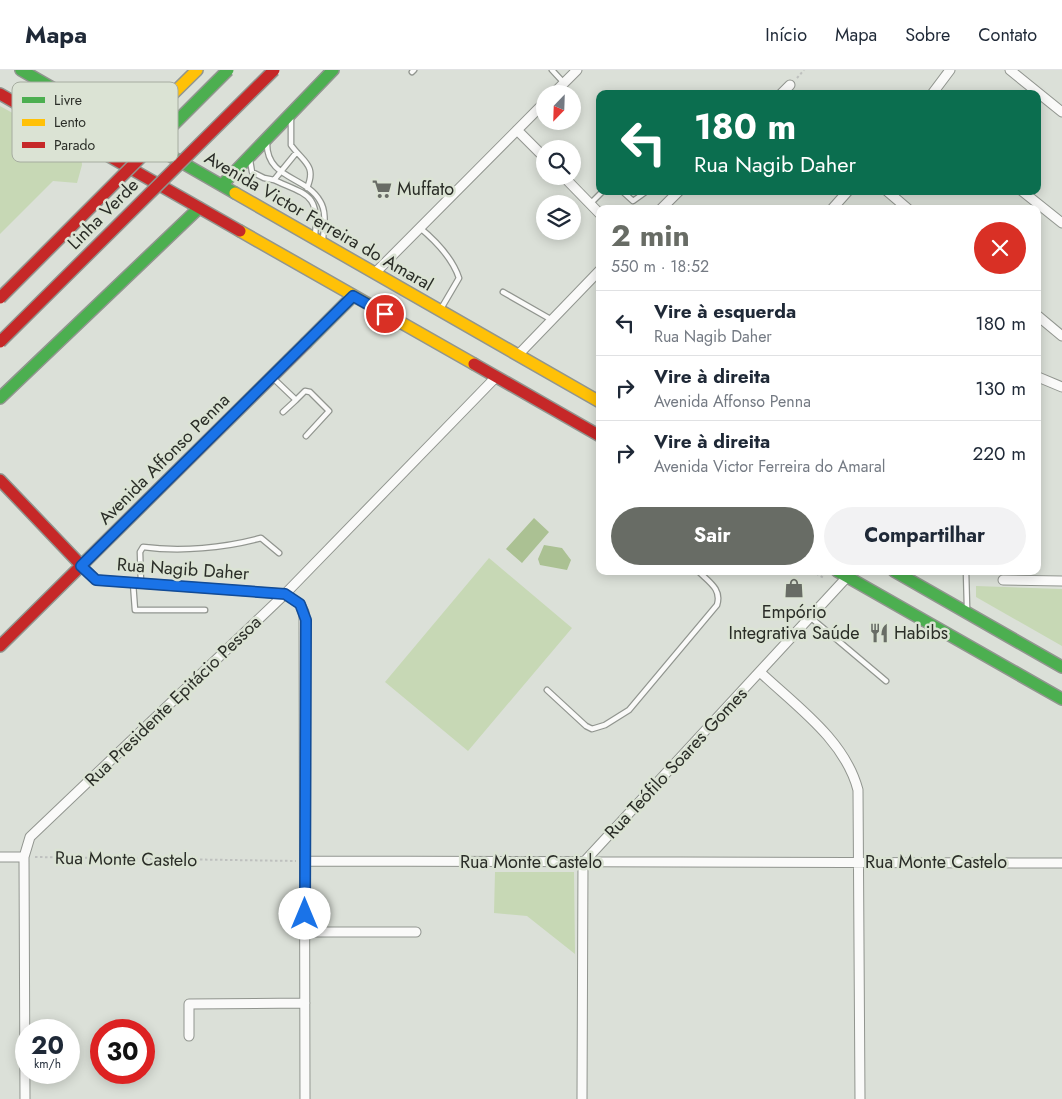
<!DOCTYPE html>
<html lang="pt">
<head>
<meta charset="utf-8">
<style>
	body { margin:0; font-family:Jost,sans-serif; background:#f2f2f3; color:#1f2937; height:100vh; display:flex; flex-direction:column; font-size:19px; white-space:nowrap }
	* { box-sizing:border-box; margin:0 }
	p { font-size:16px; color:#747a83 }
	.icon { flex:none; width:28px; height:28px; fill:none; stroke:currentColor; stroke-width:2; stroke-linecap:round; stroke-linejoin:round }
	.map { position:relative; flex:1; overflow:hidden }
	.sheet { position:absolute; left:596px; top:135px; width:445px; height:370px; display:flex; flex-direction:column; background:#fff; border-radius:10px; box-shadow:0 2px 12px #0003 }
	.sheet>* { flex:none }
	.banner { position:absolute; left:596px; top:20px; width:445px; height:105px; border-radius:10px; box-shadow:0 2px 12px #0003; background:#0b6e4f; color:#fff; overflow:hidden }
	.needle { width:32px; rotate:203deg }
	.controls { position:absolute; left:536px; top:15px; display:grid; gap:10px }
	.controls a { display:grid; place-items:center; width:45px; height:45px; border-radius:50%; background:#fff; box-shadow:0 2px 12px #0003; font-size:25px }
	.speed { position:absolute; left:15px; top:949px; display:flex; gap:10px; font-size:25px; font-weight:700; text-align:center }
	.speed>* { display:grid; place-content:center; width:65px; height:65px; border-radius:50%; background:#fff; box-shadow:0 2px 12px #0003; line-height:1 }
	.speed small { font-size:12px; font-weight:400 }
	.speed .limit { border:8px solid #d22; background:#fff; color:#111 }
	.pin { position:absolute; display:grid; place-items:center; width:42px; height:42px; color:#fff; margin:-21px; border:2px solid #fff; border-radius:50%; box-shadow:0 1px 5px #0007 }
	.me { position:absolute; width:55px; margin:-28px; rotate:0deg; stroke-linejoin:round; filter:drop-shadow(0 0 4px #0008) }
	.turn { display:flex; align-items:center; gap:18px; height:105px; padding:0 15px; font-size:22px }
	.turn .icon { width:65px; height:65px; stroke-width:2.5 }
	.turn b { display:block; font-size:35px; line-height:42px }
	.round { display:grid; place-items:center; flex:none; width:52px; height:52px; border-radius:26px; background:#f2f2f3 }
	.summary { display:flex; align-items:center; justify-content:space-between; height:85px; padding:0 15px }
	h1 { font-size:30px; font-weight:700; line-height:38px; color:#686c65 }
	.button { display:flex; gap:10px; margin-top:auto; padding:10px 15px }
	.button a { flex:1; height:58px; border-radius:30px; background:#686c65; color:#fff; font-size:20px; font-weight:700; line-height:58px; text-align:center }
	.button a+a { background:#f2f2f3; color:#1f2937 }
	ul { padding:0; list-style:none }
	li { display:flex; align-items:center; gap:15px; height:65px; padding:0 15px; border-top:1px solid #e0e1e3 }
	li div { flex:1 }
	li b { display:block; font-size:19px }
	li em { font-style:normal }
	header { display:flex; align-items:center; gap:30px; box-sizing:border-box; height:70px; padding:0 25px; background:#fff; border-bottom:1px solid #e0e1e3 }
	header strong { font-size:24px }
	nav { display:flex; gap:28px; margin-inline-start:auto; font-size:18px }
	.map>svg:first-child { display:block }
	.green { fill:#c7d8b5 }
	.water { fill:#abc193 }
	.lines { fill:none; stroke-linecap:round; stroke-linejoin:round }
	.lane-casing { stroke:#91958f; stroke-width:7 }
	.street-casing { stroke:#91958f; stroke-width:11 }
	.fast-casing { stroke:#91958f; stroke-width:14 }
	.slow-casing { stroke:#91958f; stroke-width:14 }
	.jam-casing { stroke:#91958f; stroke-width:14 }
	.path { stroke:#bec0be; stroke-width:2; stroke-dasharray:2.5 2.5; stroke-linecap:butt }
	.lane { stroke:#fafaf9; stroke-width:4.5 }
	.street { stroke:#fafaf9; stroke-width:9 }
	.fast { stroke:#4caf50; stroke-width:11 }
	.slow { stroke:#ffc107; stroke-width:11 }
	.jam { stroke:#c62828; stroke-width:11 }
	.fast-bridge-casing { stroke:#91958f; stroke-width:14; stroke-linecap:butt }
	.jam-bridge-casing { stroke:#91958f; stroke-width:14; stroke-linecap:butt }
	.fast-bridge { stroke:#4caf50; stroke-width:11 }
	.jam-bridge { stroke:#c62828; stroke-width:11 }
	.route-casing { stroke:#114b97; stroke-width:12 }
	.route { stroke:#1a73e8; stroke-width:9 }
	.labels { text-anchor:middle; stroke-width:5; stroke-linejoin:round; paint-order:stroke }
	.poi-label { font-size:18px; fill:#2a2d27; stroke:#dbe3d4; text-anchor:start }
	.street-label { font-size:18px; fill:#2a2d27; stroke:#dbe3d4 }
	.key { fill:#dbe3d4; stroke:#a6aca0; stroke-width:1 }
	.key-label { font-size:14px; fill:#2a2d27 }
</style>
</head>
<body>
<header>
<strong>Mapa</strong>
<nav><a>Início</a><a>Mapa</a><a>Sobre</a><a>Contato</a></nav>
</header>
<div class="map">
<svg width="1062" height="1029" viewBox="0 0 1062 1029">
	<rect width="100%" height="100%" fill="#dbe0d8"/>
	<path class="green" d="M0,36L81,81L82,95L77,113L53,111L0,164Z
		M489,488L572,558L468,681L385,612Z
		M976,516L1062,519V576L976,527Z
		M495,802H574L575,884L527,846L494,843Z"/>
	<path class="water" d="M534,448L549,462L522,493L506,479Z
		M544,475L562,478L571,490L567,500L540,495L538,489Z"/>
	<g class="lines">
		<defs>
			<path id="lane" d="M552,0L564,13
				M412,2L414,0
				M291,49V75C303,92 317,95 307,118
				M267,74C267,109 306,106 320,131C327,142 324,157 323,169
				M296,83L274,110C307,125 320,124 315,165
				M250,90L252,102L264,108L274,110
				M622,121L633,131L647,121
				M590,134L603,121
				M419,157C436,171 452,187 459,208L442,237
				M503,222L552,250
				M273,308L296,330L283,342
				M296,330L305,321L310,322L329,341L306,366
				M966,501L967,537
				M133,513L135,540H205
				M141,513L140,482L143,477C181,482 224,478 261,468L279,483
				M810,547L886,611
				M547,620L586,656L592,659L605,655L629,640L717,535C722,519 709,512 698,501"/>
			<path id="street" d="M1010,0L1062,42
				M553,24L577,0
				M781,24L790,15
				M932,24L950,0
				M517,60L545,88
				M563,106L600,144
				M887,121L908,139
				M1022,121L1062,153
				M661,139L679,121
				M832,139L848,121
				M375,203L545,32
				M1038,246L1062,266
				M518,285L600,200
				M1038,307L1062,317
				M81,495L96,510L285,524L300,534L304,542L305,1029
				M1003,510L1062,511
				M760,602C796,636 845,670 858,720L860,1029
				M0,787H24
				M306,791L1062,793
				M305,862H416
				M189,966V934L305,933
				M25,1029L24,787L30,767L285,524L496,307
				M582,1029L583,793L848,506"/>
			<path id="fast" d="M21,0L235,123
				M222,115L333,0
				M306,273L353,226
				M0,328L199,138
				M837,501L1062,629
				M894,501L1062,597"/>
			<path id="slow" d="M132,64L197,0
				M235,123L600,332
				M240,161L474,294"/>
			<path id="jam" d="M0,24L240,161
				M474,294L600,366
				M0,410L81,495
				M0,576L306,273"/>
		</defs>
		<use href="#lane" class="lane-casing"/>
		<use href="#street" class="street-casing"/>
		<use href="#fast" class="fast-casing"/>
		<use href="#slow" class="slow-casing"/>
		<use href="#jam" class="jam-casing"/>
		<path class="path" d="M797,8L804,0
			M812,501L824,508
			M35,787L296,791"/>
		<use href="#lane" class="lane"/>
		<use href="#street" class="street"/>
		<use href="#fast" class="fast"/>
		<use href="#slow" class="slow"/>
		<use href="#jam" class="jam"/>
		<defs>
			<path id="fast-bridge" d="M156,72L228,0"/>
			<path id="jam-bridge" d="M0,228L156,72
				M0,272L274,0"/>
		</defs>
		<use href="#fast-bridge" class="fast-bridge-casing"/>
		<use href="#jam-bridge" class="jam-bridge-casing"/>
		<use href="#fast-bridge" class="fast-bridge"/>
		<use href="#jam-bridge" class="jam-bridge"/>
	</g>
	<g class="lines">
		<defs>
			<path id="route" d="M305,844L306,550L300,534L285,524L96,510L81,496L353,226L385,244"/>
		</defs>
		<use href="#route" class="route-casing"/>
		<use href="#route" class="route"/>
	</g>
	<defs>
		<symbol id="supermarket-bare" viewBox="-9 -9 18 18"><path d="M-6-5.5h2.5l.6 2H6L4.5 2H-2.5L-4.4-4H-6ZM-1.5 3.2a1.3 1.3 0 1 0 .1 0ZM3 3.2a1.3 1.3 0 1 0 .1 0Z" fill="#686c65" stroke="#dbe3d4" stroke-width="2.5" paint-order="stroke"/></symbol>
		<symbol id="shop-bare" viewBox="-9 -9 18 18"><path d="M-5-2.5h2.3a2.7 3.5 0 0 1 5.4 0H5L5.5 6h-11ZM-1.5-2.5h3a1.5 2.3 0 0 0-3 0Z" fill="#686c65" stroke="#dbe3d4" stroke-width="2.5" paint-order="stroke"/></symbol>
		<symbol id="restaurant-bare" viewBox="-9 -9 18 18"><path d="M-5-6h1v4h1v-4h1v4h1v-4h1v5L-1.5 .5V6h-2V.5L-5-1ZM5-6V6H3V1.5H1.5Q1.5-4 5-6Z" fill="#686c65" stroke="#dbe3d4" stroke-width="2.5" paint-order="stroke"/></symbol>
	</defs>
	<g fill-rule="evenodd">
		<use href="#supermarket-bare" x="368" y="105" width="28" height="28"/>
		<use href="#shop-bare" x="780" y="504" width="28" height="28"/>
		<use href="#restaurant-bare" x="865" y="549" width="28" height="28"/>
	</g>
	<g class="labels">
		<g class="poi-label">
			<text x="397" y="125">Muffato</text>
			<text x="794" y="548" text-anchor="middle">Empório<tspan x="794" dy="21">Integrativa Saúde</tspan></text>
			<text x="894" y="569">Habibs</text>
		</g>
		<g class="street-label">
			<text transform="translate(103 144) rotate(-45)" y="6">Linha Verde</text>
			<text transform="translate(319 151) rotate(30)" y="6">Avenida Victor Ferreira do Amaral</text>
			<text transform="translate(164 389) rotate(-45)" y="6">Avenida Affonso Penna</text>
			<text transform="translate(183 499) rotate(4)" y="6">Rua Nagib Daher</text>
			<text transform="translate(173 631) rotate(-44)" y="6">Rua Presidente Epitácio Pessoa</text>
			<text transform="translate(676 693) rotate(-47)" y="6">Rua Teófilo Soares Gomes</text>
			<text transform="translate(126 789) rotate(1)" y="6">Rua Monte Castelo</text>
			<text x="531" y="798">Rua Monte Castelo</text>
			<text x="936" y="798">Rua Monte Castelo</text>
		</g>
	</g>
	<rect x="12" y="12" width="166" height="80" rx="8" class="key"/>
	<rect x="22" y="27" width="23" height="6" fill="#4caf50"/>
	<rect x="22" y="49" width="23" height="7" fill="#ffc107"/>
	<rect x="22" y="72" width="23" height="6" fill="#c62828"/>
	<g class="key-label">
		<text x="54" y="35">Livre</text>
		<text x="54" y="57">Lento</text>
		<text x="54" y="80">Parado</text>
	</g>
</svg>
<div class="controls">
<a><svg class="needle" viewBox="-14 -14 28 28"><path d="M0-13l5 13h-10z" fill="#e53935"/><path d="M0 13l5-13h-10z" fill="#747a83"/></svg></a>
<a><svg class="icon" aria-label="search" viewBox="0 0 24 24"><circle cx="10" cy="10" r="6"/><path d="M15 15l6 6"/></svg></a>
<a><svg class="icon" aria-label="layers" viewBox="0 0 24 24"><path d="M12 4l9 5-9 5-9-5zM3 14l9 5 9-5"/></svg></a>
</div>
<div class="speed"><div>20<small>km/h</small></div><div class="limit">30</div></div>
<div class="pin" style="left:385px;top:244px;background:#d93025"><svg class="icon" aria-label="arrive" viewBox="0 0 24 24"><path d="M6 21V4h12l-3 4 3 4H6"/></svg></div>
<svg class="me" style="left:305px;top:844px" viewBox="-20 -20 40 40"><circle r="19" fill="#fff"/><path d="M0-13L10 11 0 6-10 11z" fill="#1a73e8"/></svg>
<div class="banner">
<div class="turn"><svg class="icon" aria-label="left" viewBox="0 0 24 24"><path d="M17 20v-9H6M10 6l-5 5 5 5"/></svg><div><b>180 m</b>Rua Nagib Daher</div></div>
</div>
<section class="sheet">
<div class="summary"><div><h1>2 min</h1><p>550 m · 18:52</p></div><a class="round" style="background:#d93025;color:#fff"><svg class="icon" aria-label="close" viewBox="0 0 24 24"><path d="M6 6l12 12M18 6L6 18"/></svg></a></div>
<ul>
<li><svg class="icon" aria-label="left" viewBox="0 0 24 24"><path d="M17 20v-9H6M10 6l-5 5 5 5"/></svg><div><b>Vire à esquerda</b><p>Rua Nagib Daher</p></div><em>180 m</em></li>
<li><svg class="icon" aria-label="right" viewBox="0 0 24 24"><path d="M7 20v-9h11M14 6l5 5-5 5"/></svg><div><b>Vire à direita</b><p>Avenida Affonso Penna</p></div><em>130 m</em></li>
<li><svg class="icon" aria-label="right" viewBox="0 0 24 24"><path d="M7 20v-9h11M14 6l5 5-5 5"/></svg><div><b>Vire à direita</b><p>Avenida Victor Ferreira do Amaral</p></div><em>220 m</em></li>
</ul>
<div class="button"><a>Sair</a><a>Compartilhar</a></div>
</section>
</div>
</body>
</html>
